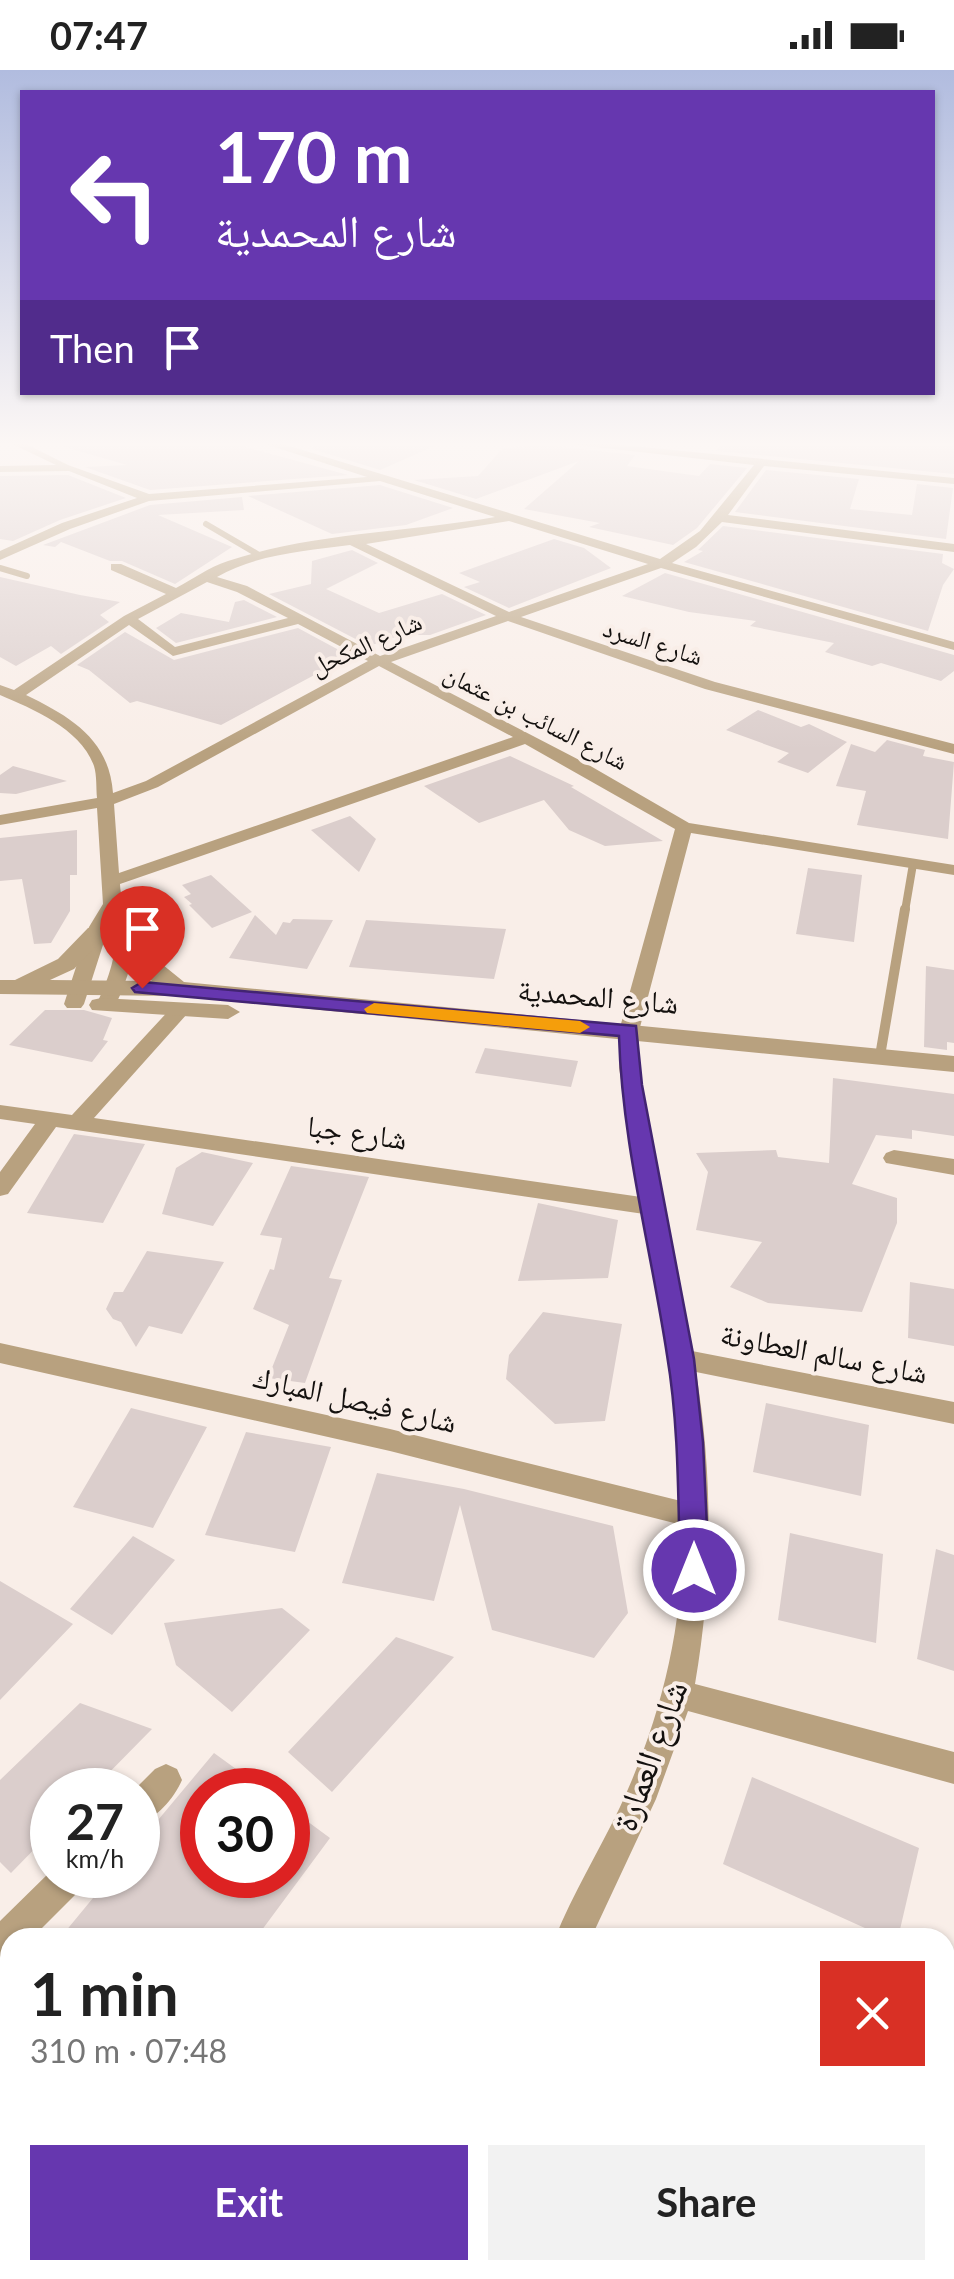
<!DOCTYPE html>
<html lang="en">
<head>
<meta charset="utf-8">
<style>
	body { margin:0; font-family:Lato,"Noto Naskh Arabic",sans-serif; background:#f2f2f2; color:#222; height:100vh; display:flex; flex-direction:column; font-size:38px; white-space:nowrap }
	* { box-sizing:border-box; margin:0 }
	p { font-size:32px; color:#767676 }
	.icon { flex:none; width:55px; height:55px; fill:none; stroke:currentColor; stroke-width:2; stroke-linecap:round; stroke-linejoin:round }
	.map { position:relative; flex:1; overflow:hidden }
	.side { position:absolute; left:0px; top:1858px; width:955px; height:352px; display:flex; flex-direction:column; background:#fff; border-radius:30px 30px 0 0; box-shadow:0 2px 8px #0004 }
	.side>* { flex:none }
	.top-card { position:absolute; left:20px; top:20px; width:915px; height:305px; border-radius:0px; box-shadow:0 2px 8px #0004; background:#6637af; color:#fff; overflow:hidden }
	.speed { position:absolute; left:30px; top:1698px; display:flex; gap:20px; font-size:50px; font-weight:700; text-align:center }
	.speed>* { display:grid; place-content:center; width:130px; height:130px; border-radius:50%; background:#fff; box-shadow:0 2px 8px #0004; line-height:1 }
	.speed small { font-size:25px; font-weight:400 }
	.speed .limit { border:15px solid #d22; background:#fff; color:#111 }
	.pin { position:absolute; display:grid; place-items:center; width:85px; height:85px; color:#fff; margin:-102px -42px; border-radius:50% 50% 50% 0; rotate:-45deg; box-shadow:0 0 10px #0007 }
	.pin .icon { rotate:45deg }
	.me { position:absolute; width:110px; margin:-55px; rotate:0deg; stroke-linejoin:round; filter:drop-shadow(0 0 8px #0008) }
	.turn { display:flex; align-items:center; gap:35px; height:210px; padding:0 30px; font-size:45px }
	.turn .icon { width:130px; height:130px; stroke-width:2.5 }
	.turn b { display:block; font-size:70px; line-height:85px }
	.then { display:flex; align-items:center; height:95px; padding:0 30px; background:#0003; gap:20px; font-size:38px }
	.round { display:grid; place-items:center; flex:none; width:105px; height:105px; border-radius:0px; background:#f2f2f2 }
	.overview { display:flex; align-items:center; justify-content:space-between; height:170px; padding:0 30px }
	h1 { font-size:60px; font-weight:700; line-height:75px }
	.action { display:flex; gap:20px; margin-top:auto; padding:20px 30px }
	.action a { flex:1; height:115px; border-radius:0px; background:#6637af; color:#fff; font-size:40px; font-weight:700; line-height:115px; text-align:center }
	.action a+a { background:#f2f2f2; color:#222 }
	.status { display:flex; justify-content:space-between; align-items:center; height:70px; padding:0 50px; background:#fff; direction:ltr }
	.status svg { height:28px; fill:currentColor }
	.map>svg:first-child { display:block }
	.building { fill:#dbcecc }
	.lines { fill:none; stroke-linecap:round; stroke-linejoin:round }
	.service-far2 { stroke:#b8a17f; stroke-width:6 }
	.service-far1 { stroke:#b8a17f; stroke-width:8 }
	.service { stroke:#b8a17f; stroke-width:10 }
	.minor { fill:#b8a17f; fill-rule:evenodd }
	.tertiary { fill:#b8a17f; fill-rule:evenodd }
	.route { fill:#6637af; stroke:#422472; stroke-width:2.5 }
	.slow { fill:#f59e0b }
	.labels { text-anchor:middle; stroke-width:8; stroke-linejoin:round; paint-order:stroke }
	.far-street-label { font-size:25px; fill:#14110f; stroke:#f9eee8 }
	.street-label { font-size:30px; fill:#14110f; stroke:#f9eee8 }
	.near-street-label { font-size:35px; fill:#14110f; stroke:#f9eee8 }
</style>
</head>
<body>
<div class="status"><b>07:47</b><svg viewBox="0 0 49 12"><path d="M0 12V9h3v3zM5 12V6h3v6zM10 12V3h3v9zM15 12V0h3v12zM26 1h20v11H26zM47 4h2v5h-2z"/></svg></div>
<div class="map">
<svg width="954" height="2209" viewBox="0 0 954 2209">
	<rect width="100%" height="100%" fill="#f9eee8"/>
	<path class="building" d="M66,371H224L348,405L150,420L85,397L127,395L65,377Z
		M316,371H446L380,400L312,379Z
		M721,371H954V404L717,381Z
		M544,375L635,385L627,396L699,406L710,394L747,398L697,458L673,475L589,457L600,453L524,439L579,391L476,429L414,410L478,406L503,378Z
		M766,400L859,409L850,439L912,445L917,414L953,418L946,469L735,442Z
		M68,405L126,428L60,450L13,471L0,469V406Z
		M380,415L453,438L406,455L332,464L248,426Z
		M242,427L244,440L158,445L232,477L175,514L122,491H110L61,472L55,477L43,475L150,435Z
		M723,456L943,484L942,493L954,499L943,515L928,561L684,492L703,481L698,480Z
		M554,469L584,478L611,498L509,538L464,517L480,512L459,503Z
		M352,480L378,493L326,519L379,543L442,524L486,545L430,565H401L369,576L269,524L311,514L312,491Z
		M665,503L954,585V601L941,611L881,593L872,596L825,582L834,573L750,556L756,551L689,542L622,526Z
		M0,507L80,525L120,532L100,545L109,552L61,584L51,576L16,596L0,587Z
		M244,530L277,547L176,573L156,558L181,543L229,552L235,532Z
		M298,558L350,586L221,655L137,631L130,633L89,600L77,595L125,562L174,590Z
		M758,640L801,657L809,654L847,672L808,703L777,692L789,683L726,660Z
		M887,670L925,680L923,686L954,692L948,769L857,755L866,721L836,716L851,674L875,682Z
		M510,686L574,716L571,717L663,771L605,776L569,760L544,730L479,753L424,716Z
		M13,696L67,711L16,724L0,723V705Z
		M350,746L376,769L359,802L311,760Z
		M77,760V805H70V841L51,873L34,874L22,809L0,811V768Z
		M808,798L862,805L854,872L796,864Z
		M211,805L252,842L212,858L189,835L192,834L184,827L191,824L182,815Z
		M255,845L276,865L283,852L290,853L293,849L333,850L307,899L229,888Z
		M366,850L506,859L494,909L349,897Z
		M926,896L954,900V973L947,972V980L924,977Z
		M45,940H84L112,948L103,970L108,971L92,992L9,975Z
		M485,978L578,991L571,1017L475,1003Z
		M833,1008L954,1024V1066L912,1060V1069L876,1065L852,1114L897,1128V1153L862,1242L768,1233L730,1217L762,1172L696,1160L708,1102L696,1083L776,1080L778,1087L829,1093Z
		M74,1064L145,1074L103,1153L27,1143Z
		M202,1082L253,1093L213,1156L162,1144L176,1098Z
		M291,1096L369,1107L329,1208L342,1210L305,1313L268,1308L289,1255L253,1239L270,1199L274,1200L282,1168L260,1165Z
		M538,1133L618,1150L608,1208L518,1211Z
		M147,1181L224,1192L182,1264L149,1256L136,1277L121,1252L113,1249L106,1239L114,1222H123Z
		M910,1212L954,1219V1276L908,1268Z
		M543,1242L622,1254L605,1351L555,1354L506,1309L509,1285Z
		M766,1333L869,1355L861,1426L753,1402Z
		M131,1338L207,1357L153,1458L73,1437Z
		M246,1362L331,1377L295,1482L205,1465Z
		M377,1403L464,1419L613,1456L628,1543L594,1588L492,1560L460,1435L434,1531L342,1513Z
		M790,1463L883,1484L876,1573L778,1550Z
		M133,1466L175,1490L112,1565L70,1539Z
		M936,1479L954,1485V1601L917,1589Z
		M0,1511L73,1554L0,1630Z
		M282,1538L310,1560L232,1642L176,1595L164,1553Z
		M396,1567L454,1587L332,1722L288,1682Z
		M80,1633L152,1659L92,1720H52V1761L11,1803L0,1792V1710Z
		M214,1683L265,1720H202V1805H288V1737L330,1768L256,1868H60L112,1805H138V1774Z
		M752,1707L919,1778L898,1868H887L723,1794Z"/>
	<g class="lines">
		<path class="service-far2" d="M206,454L259,485
			M0,498L27,506"/>
		<path class="service-far1" d="M905,841L913,794"/>
		<path class="service" d="M880,986L905,839"/>
		<path class="minor" d="M6,371H20L68,395L149,424L367,407L256,371H273L660,489L700,461L754,395L543,371H582L954,408V414L764,396L728,445L954,474V482L722,452L696,477L672,493L954,572V580L661,498L521,547L715,612L954,674V684L705,619L508,551L391,592L587,694L689,753L954,795V805L691,763L639,961V998L692,1281L954,1332V1354L696,1302C713,1406 713,1510 695,1614L954,1682V1714L688,1641L656,1729L591,1868H555C573,1823 599,1781 620,1737C661,1649 685,1553 682,1455L390,1381L0,1293V1273L390,1359L681,1431L671,1311L644,1144L56,1057L8,1124L0,1126V1102L35,1054L0,1049V1035L72,1045L173,936L180,934L190,940L187,944L94,1048L641,1127L619,998V961L675,759L525,674L120,814C121,837 133,846 135,860C138,880 123,923 113,939H99L96,935C107,914 123,872 111,850L84,934L81,938H67L64,934L89,857L103,834L97,738L0,755V745L97,728C96,718 97,706 94,696C81,659 33,639 0,625V615L14,620L124,546L166,524L111,500V494H121L176,518C195,508 207,498 228,491C311,463 409,462 495,447L380,411L149,431L70,459L0,490V481L62,453L137,428L69,401L0,402V396L56,395ZM509,451L648,494L509,542L366,474ZM350,475L496,546L380,586L247,516L217,507C257,484 305,481 350,475ZM207,512L237,522L288,548L175,577L138,549ZM298,554L368,591L146,711L113,723C109,669 71,647 26,625L129,555L173,586ZM379,596L513,667L119,803L114,734L158,717Z
			M894,1080L954,1089V1105L886,1093L883,1088L886,1083Z
			M166,1694L177,1699L182,1710C174,1729 156,1748 138,1755V1720H134L155,1699Z
			M52,1800V1805H88L83,1817L32,1868H10V1888L0,1892V1851Z
			M391,2200H431L427,2209H387Z"/>
		<path class="tertiary" d="M126,853L134,855L147,882L184,912L954,986V1002L178,926L0,924V910H15L58,889L88,858H104L107,863L104,868L74,899L50,910L152,911C133,898 120,883 115,860Z
			M101,928L228,935L240,942L228,949L92,940L89,935L92,930Z"/>
	</g>
	<linearGradient id="sky" x2="0" y2="1"><stop stop-color="#b1bcdf"/><stop offset="0.55" stop-color="#fcf7f5"/><stop offset="1" stop-color="#fcf7f5" stop-opacity="0"/></linearGradient>
	<rect width="954" height="680" fill="url(#sky)"/>
	<path class="route" d="M142,912L636,956L642,1015L694,1289L703,1372L709,1500L705,1509L694,1513L684,1509L680,1500C678,1428 679,1356 667,1285C651,1179 622,1073 619,966L135,922L132,918Z"/>
	<path class="slow" d="M374,933L580,951L590,957L580,963L367,943L364,939Z"/>
	<g class="labels">
		<g class="far-street-label">
			<text transform="translate(653 572) rotate(17)" y="9">شارع السرد</text>
			<text transform="translate(366 574) rotate(-24)" y="9">شارع المكحل</text>
			<text transform="translate(536 647) rotate(27)" y="9">شارع السائب بن عثمان</text>
		</g>
		<g class="street-label">
			<text transform="translate(598 927) rotate(5)" y="10">شارع المحمدية</text>
			<text transform="translate(357 1063) rotate(8)" y="10">شارع جبا</text>
			<text transform="translate(824 1284) rotate(11)" y="10">شارع سالم العطاونة</text>
			<text transform="translate(355 1330) rotate(13)" y="10">شارع فيصل المبارك</text>
		</g>
		<g class="near-street-label">
			<text transform="translate(650 1686) rotate(-70)" y="12">شارع العمارة</text>
		</g>
	</g>
</svg>
<div class="speed"><div>27<small>km/h</small></div><div class="limit">30</div></div>
<div class="pin" style="left:142px;top:918px;background:#d93025"><svg class="icon" aria-label="arrive" viewBox="0 0 24 24"><path d="M6 21V4h12l-3 4 3 4H6"/></svg></div>
<svg class="me" style="left:694px;top:1500px" viewBox="-20 -20 40 40"><circle r="17" fill="#6637af" stroke="#fff" stroke-width="3"/><path d="M0-11L8 9 0 5-8 9z" fill="#fff"/></svg>
<div class="top-card">
<div class="turn"><svg class="icon" aria-label="left" viewBox="0 0 24 24"><path d="M17 20v-9H6M10 6l-5 5 5 5"/></svg><div><b>170 m</b>شارع المحمدية</div></div>
<div class="then">Then<svg class="icon" aria-label="arrive" viewBox="0 0 24 24"><path d="M6 21V4h12l-3 4 3 4H6"/></svg></div>
</div>
<section class="side">
<div class="overview"><div><h1>1 min</h1><p>310 m · 07:48</p></div><a class="round" style="background:#d93025;color:#fff"><svg class="icon" aria-label="close" viewBox="0 0 24 24"><path d="M6 6l12 12M18 6L6 18"/></svg></a></div>
<div class="action"><a>Exit</a><a>Share</a></div>
</section>
</div>
</body>
</html>
